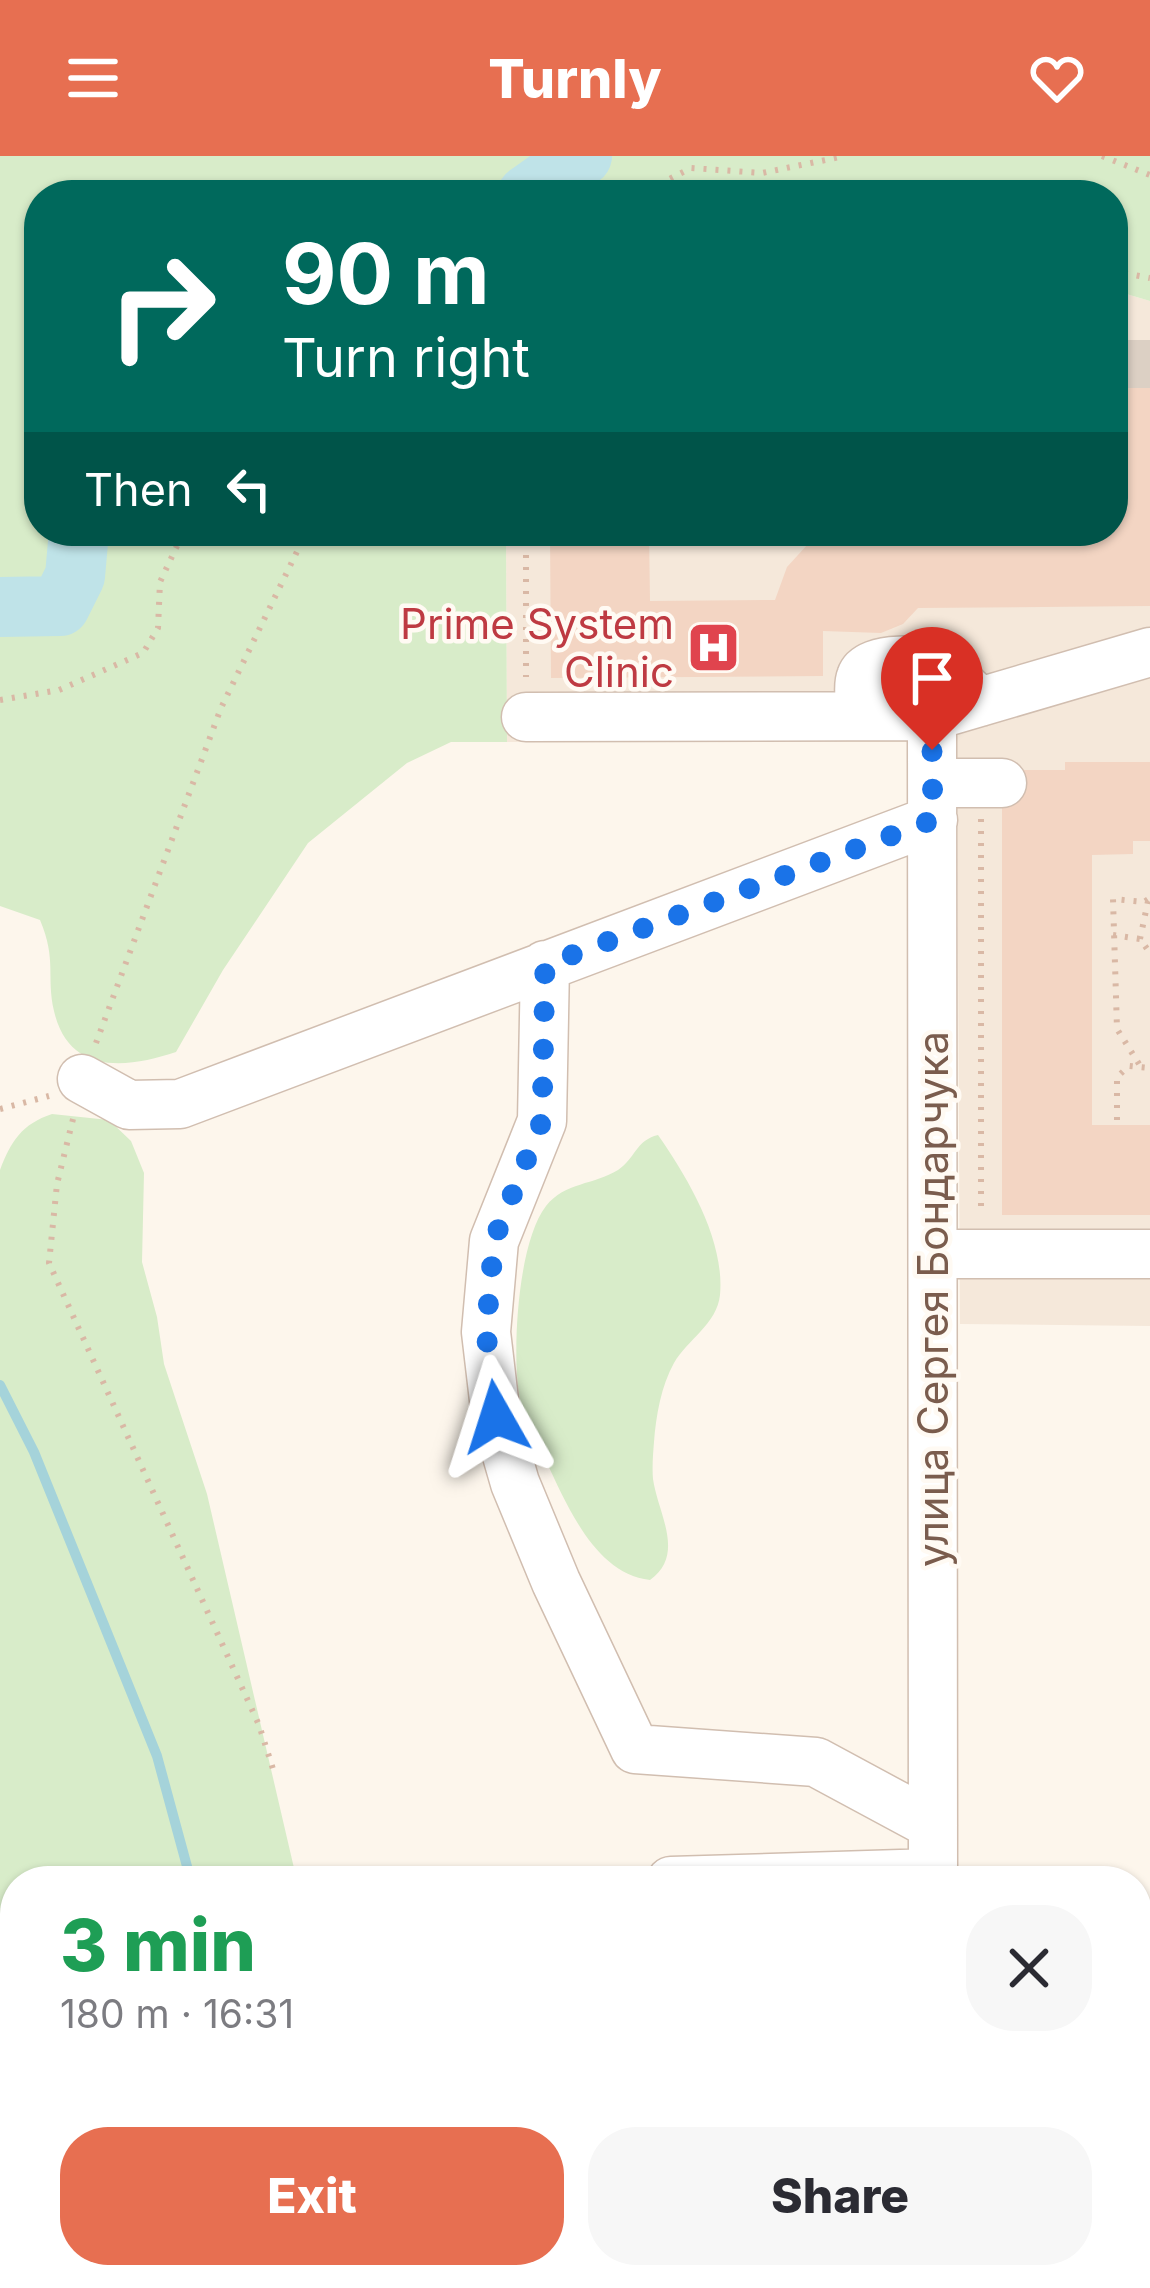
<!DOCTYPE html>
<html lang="en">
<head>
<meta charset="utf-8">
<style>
	body { margin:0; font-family:Inter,sans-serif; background:#f7f7f7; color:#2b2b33; height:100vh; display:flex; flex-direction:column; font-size:45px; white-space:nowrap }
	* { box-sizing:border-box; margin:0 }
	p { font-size:39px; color:#7c7c81 }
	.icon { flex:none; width:66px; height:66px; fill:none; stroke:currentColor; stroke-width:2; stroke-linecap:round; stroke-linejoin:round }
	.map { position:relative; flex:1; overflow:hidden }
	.side { position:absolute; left:0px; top:1710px; width:1152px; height:423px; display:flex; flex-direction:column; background:#fff; border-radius:48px 48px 0 0; box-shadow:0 3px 9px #0004 }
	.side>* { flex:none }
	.banner { position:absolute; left:24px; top:24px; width:1104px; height:366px; border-radius:48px; box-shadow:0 3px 9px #0004; background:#00695c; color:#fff; overflow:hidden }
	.pin { position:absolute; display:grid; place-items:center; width:102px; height:102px; color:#fff; margin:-123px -51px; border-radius:50% 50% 50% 0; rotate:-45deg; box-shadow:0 0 12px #0007 }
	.pin .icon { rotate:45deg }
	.me { position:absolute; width:132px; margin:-66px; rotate:354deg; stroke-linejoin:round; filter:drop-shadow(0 0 9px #0008) }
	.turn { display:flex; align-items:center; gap:42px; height:252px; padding:0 60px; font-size:54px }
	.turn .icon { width:156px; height:156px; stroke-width:2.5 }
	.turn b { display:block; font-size:84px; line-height:102px }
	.then { display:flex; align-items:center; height:114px; padding:0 60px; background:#0003; gap:24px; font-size:45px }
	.round { display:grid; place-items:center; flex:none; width:126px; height:126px; border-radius:48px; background:#f7f7f7 }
	.overview { display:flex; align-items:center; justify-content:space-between; height:204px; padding:0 60px }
	h1 { font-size:72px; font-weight:800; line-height:90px; color:#1e9e55 }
	.primary-button { display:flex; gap:24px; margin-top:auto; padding:24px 60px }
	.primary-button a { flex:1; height:138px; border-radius:48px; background:#e76f51; color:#fff; font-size:48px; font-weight:800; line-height:138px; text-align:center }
	.primary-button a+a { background:#f7f7f7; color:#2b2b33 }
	header { display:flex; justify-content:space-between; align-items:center; height:156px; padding:0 60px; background:#e76f51; color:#fff; font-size:54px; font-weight:800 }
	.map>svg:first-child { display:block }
	.residential { fill:#f5e8da }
	.green { fill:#d8ecc9 }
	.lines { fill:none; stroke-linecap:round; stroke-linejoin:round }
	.stream { stroke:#a5d3da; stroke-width:10 }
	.river { stroke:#bfe3e8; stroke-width:60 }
	.building { fill:#f3d5c3 }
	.minor-tunnel { stroke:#dcd0c4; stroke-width:48; stroke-dasharray:48 24; stroke-linecap:butt }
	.minor-casing { stroke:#d1beb0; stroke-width:51 }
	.path { stroke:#d9b8a5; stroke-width:6; stroke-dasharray:3 9; stroke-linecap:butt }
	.minor { stroke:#fff; stroke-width:48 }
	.route { stroke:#1a73e8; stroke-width:21; stroke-dasharray:0 37.8 }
	.labels { text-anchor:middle; stroke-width:9; stroke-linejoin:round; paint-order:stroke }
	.health-label { font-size:42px; fill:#be3a42; stroke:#fffaf3; text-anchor:end }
	.street-label { font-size:42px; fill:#7a5c4d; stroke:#fffaf3 }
</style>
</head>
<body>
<header><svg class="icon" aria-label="menu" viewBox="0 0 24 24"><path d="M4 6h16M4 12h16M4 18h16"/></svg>Turnly<svg class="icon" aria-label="heart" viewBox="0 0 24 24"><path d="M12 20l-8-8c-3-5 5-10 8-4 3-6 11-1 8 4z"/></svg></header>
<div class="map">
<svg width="1150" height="2132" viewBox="0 0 1150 2132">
	<rect width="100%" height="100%" fill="#fdf6ec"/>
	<path class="residential" d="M1113,134L1150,145V1170L960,1168L957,586H507L506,375H1113Z
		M15,1966V2118H249L252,2132H0V1968Z"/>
	<path class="green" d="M0,0H1150V145L1113,134V39H39V375H506L507,586H451L407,607L308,687L223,814L176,896C128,912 69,920 54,855C46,820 57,804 40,764L0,750Z
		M52,958L109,964L131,985L144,1017L142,1106L157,1161L164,1208L207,1338L297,1725H15V1813L0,1825V1014C11,985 22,968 52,958Z
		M658,979C688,1022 725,1084 720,1139C717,1168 687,1184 674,1207C661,1230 656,1260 654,1286C653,1298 652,1312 653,1323C658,1358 686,1398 650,1424C595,1418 567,1349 546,1305C536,1282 523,1264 519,1238C512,1193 518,1086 546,1050C565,1026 594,1029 618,1014C635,1003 636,984 658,979Z"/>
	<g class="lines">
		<path class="stream" d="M0,1229L34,1296L157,1600L191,1725"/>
		<path class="river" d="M527,39L582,0
			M0,451L60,450L75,420L79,375"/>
	</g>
	<path class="building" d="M1113,179H1128V194H1150V450L918,452L903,468L881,477L823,475V520L551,522L550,375H649L650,445L775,444L787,411L808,388L839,375H1113Z
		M1065,606H1150V685H1133V698L1092,699V969H1150V1059H1002V614H1065Z
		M148,2118H227L228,2121L209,2127L210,2132H150Z"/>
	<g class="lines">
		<path class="minor-tunnel" d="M1113,208H1150"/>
		<defs>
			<path id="minor" d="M861,560C861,549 857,531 861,521C868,499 928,502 943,513C956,522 968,536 980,546
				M932,560L933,1725
				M526,561L932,560L1150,496
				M933,627H1002
				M545,809L542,965L494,1085L486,1176L496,1261L515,1327L556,1426L635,1593L816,1606L933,1669
				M82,923L129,949L180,948L933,664
				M933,1098H1150
				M671,1725L933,1717
				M873,2132L936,2127"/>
		</defs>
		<use href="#minor" class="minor-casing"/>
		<path class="path" d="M1102,0L1150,19
			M638,39L691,12L762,17L845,0
			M1113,115L1150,122
			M526,375V521
			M0,544L59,534L143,497L158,472L160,426L184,375
			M981,663V1058
			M1113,779L1140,783L1150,797
			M1140,783L1148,745
			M96,887L221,552L307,375
			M1139,908L1117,873L1113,743L1144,746L1150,742
			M0,953L49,940
			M73,963L57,1028L49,1107L259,1569L273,1613
			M1117,964V921L1129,910L1150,912
			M427,2118L431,2132
			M497,2118L501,2132
			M624,2118L628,2132
			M697,2118L701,2132
			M753,2118L757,2132
			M784,2118L788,2132
			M820,2118L823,2132
			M533,2132L579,2118"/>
		<use href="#minor" class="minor"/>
	</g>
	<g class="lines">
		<path class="route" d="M496,1261L486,1176L494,1084L542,965L545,809L933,664L932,594"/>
	</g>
	<defs>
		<symbol id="hospital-square" viewBox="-11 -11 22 22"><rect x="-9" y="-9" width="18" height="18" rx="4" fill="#e0444e" stroke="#fffaf3"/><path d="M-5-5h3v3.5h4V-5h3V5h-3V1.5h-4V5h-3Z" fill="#fff"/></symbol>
	</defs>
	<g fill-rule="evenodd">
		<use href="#hospital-square" x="684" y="462" width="59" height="59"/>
	</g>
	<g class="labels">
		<g class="health-label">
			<text x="674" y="483">Prime System<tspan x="674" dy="48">Clinic</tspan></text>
		</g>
		<g class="street-label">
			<text transform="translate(933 1143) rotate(-90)" y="15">улица Сергея Бондарчука</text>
		</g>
	</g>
</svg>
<div class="pin" style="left:932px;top:594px;background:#d93025"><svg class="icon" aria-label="arrive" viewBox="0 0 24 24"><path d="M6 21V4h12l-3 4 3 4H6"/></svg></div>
<svg class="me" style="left:496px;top:1261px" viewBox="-20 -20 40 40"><path d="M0-17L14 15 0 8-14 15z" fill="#1a73e8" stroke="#fff" stroke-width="4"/></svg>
<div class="banner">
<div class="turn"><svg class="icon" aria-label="right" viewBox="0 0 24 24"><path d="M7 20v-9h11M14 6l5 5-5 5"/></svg><div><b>90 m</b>Turn right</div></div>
<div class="then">Then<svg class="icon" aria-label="left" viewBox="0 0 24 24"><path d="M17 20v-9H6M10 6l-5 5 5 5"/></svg></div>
</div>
<section class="side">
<div class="overview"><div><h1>3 min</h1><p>180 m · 16:31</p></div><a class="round"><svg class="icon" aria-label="close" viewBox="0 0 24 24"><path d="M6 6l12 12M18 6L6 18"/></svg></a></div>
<div class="primary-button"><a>Exit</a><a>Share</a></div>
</section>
</div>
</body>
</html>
